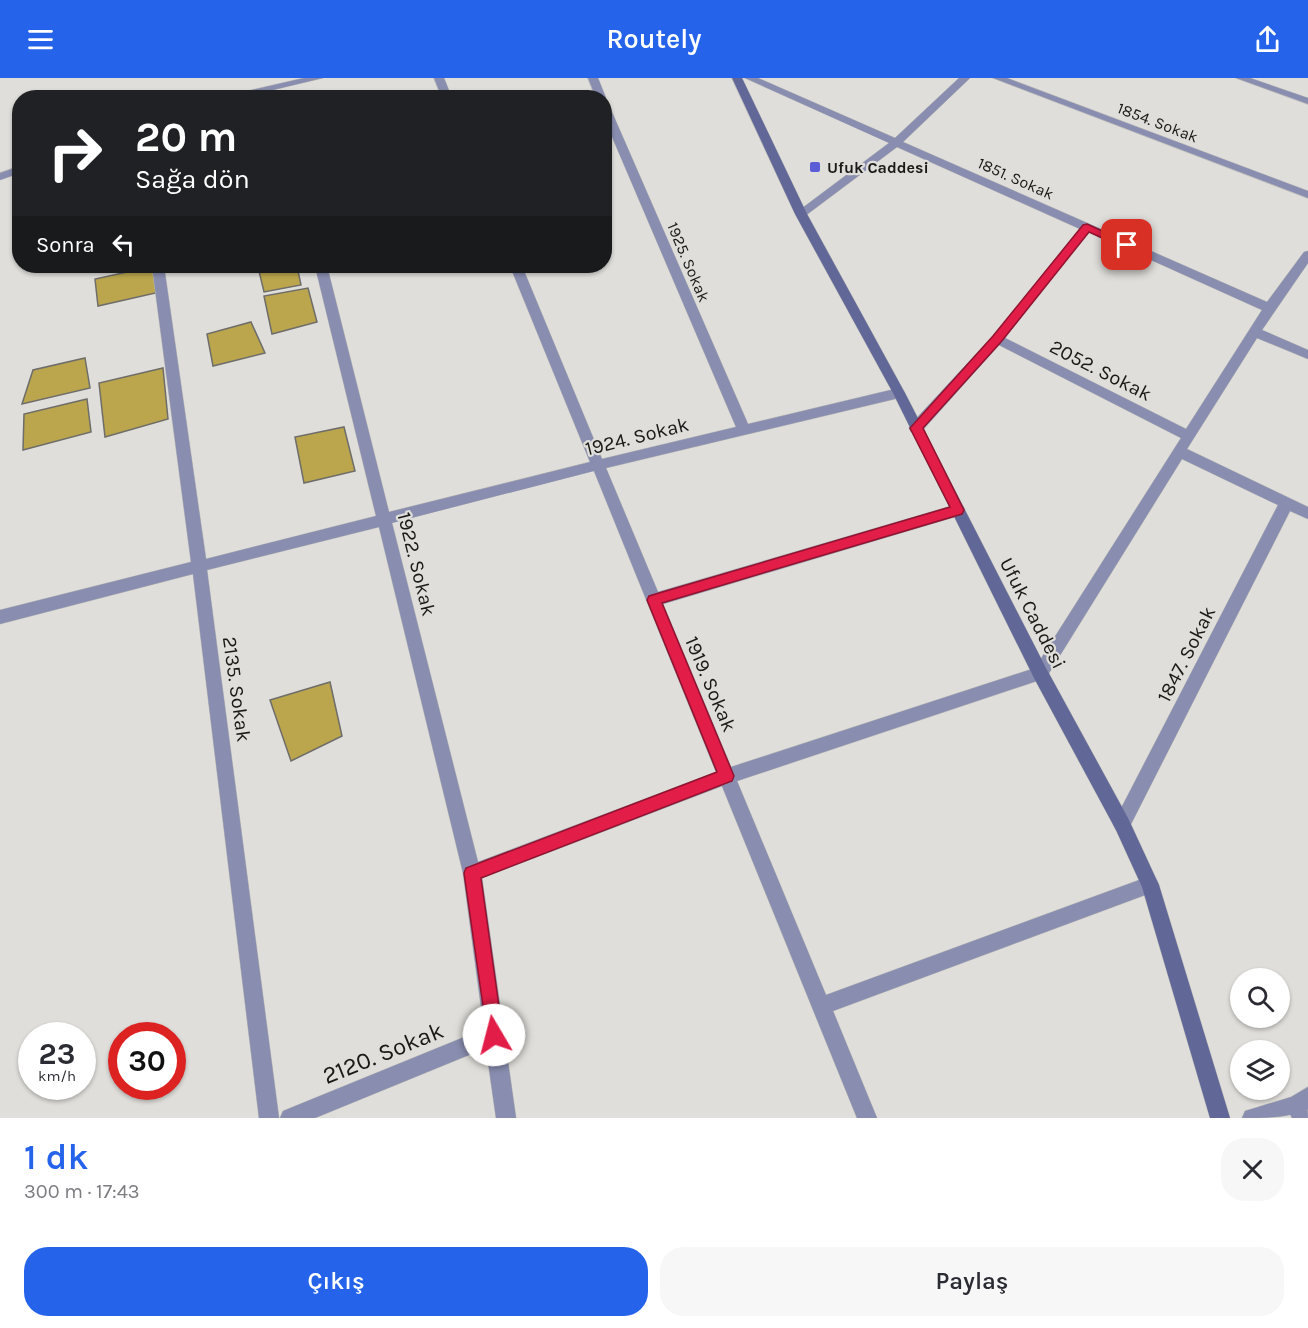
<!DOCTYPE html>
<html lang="tr">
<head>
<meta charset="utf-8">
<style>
	body { margin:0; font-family:Karla,sans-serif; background:#f7f7f7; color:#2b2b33; height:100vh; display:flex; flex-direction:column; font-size:22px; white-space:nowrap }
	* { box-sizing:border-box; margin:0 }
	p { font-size:20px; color:#7c7c81 }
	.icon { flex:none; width:33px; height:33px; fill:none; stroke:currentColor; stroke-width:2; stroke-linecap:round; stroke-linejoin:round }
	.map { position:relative; height:1040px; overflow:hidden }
	.sheet { display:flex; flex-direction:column; background:#fff; flex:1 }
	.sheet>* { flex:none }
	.guide { position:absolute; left:12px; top:12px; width:600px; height:183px; border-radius:24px; box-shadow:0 2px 4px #0004; background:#202124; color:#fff; overflow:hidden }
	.buttons { position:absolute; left:1230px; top:890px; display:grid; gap:12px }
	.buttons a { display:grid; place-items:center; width:60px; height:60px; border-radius:50%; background:#fff; box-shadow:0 2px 4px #0004; font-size:30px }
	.speed { position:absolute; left:18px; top:944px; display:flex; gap:12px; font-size:30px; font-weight:700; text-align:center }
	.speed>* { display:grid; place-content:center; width:78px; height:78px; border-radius:50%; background:#fff; box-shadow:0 2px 4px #0004; line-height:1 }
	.speed small { font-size:15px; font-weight:400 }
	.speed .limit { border:9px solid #d22; background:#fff; color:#111 }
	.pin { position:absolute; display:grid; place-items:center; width:51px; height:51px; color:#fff; margin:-26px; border-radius:12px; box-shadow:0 3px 9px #0006 }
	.me { position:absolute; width:66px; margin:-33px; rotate:352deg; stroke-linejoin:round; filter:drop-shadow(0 0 4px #0008) }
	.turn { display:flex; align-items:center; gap:21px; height:126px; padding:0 24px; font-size:27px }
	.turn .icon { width:78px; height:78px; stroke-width:2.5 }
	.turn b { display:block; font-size:42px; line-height:51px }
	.then { display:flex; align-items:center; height:57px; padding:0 24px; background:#0003; gap:12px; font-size:22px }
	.round { display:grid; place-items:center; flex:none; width:63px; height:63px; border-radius:24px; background:#f7f7f7 }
	.headline { display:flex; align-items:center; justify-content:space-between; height:102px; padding:0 24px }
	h1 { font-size:36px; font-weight:600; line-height:45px; color:#2563eb }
	.cta { display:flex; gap:12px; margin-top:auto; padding:12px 24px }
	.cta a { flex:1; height:69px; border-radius:24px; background:#2563eb; color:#fff; font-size:24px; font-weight:600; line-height:69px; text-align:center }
	.cta a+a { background:#f7f7f7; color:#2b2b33 }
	header { display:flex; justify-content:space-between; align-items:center; height:78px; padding:0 24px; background:#2563eb; color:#fff; font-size:27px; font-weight:600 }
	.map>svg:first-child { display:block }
	.building { fill:#bba64d; stroke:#6e6d69; stroke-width:1.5 }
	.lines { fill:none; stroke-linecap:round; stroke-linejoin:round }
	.minor-casing { stroke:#bbbbb7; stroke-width:1 }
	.tertiary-casing { stroke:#bbbbb7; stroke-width:1 }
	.secondary-casing { stroke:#bbbbb7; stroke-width:1 }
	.minor { fill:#898eb0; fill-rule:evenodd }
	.tertiary { fill:#898eb0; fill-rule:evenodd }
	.secondary { fill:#616898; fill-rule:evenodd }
	.route { fill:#e11d48; stroke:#92132f; stroke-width:1.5 }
	.poi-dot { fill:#5a5dd5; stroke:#dfdeda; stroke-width:2 }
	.labels { text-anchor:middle; stroke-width:4.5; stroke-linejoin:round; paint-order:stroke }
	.far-street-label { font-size:16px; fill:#191918; stroke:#dfdeda }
	.far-poi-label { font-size:16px; font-weight:bold; fill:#191918; stroke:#dfdeda; text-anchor:start }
	.street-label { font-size:20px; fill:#191918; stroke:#dfdeda }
	.near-street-label { font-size:24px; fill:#191918; stroke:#dfdeda }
</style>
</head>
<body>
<header><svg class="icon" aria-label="menu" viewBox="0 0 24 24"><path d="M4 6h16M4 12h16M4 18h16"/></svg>Routely<svg class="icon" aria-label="share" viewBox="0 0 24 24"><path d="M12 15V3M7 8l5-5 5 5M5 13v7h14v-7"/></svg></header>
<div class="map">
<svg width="1308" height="1040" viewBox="0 0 1308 1040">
	<rect width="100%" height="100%" fill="#dfdeda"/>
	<path class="building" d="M155,188L160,214L98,228L95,201Z
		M269,188H297L301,207L264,214L258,189Z
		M308,210L317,244L272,256L264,218Z
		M251,244L265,275L213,288L207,256Z
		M85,280L90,310L22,326L33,292Z
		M163,290L168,341L105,359L99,305Z
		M87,321L91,354L23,372L24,336Z
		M344,349L355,393L304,405L295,359Z
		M330,604L342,658L291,683L270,622Z"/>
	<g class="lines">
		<defs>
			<path id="minor" d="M304,0H323L239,20H217Z
				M434,0H444L452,20H442Z
				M588,0H598L606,20L605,22L604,20H596Z
				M745,0H758L895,60L959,0H970L903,64L1267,224L1304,174L1308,173V185L1262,252L1308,272V281L1257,260L1187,371L1308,429V441L1290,433L1128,752L1122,755L1116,752L1113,746L1116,740L1278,427L1182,381L1046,600L737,703L826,917L1150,798L1156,801L1159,807L1156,813L833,933L877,1040H857L722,708L482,800L516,1040H496L486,970L315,1040H280L283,1033L484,951L463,795L379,449L207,492L279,1040H259L193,496L0,546V532L191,484L152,188H164L206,481L376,438L315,188H327L389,434L590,384L510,188H522L602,381L736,349L604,40V24L608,25L748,346L899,310L905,315L899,320L606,390L658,514L958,426L963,428L965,432L963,436L958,438L663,526L731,689L1035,590L1181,360L999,267L921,354H911L909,350L911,346L993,258L1080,151L897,69L805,138H797V134L889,65ZM1089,154L1262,232L1186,351L1005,260ZM594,393L716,694L478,784L392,445Z
				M993,0H1007L1308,113V120Z
				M1236,0H1250L1308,20V26Z
				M20,88V95L0,102V95Z
				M1296,1018C1307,1022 1308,1029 1308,1040H1292L1286,1028L1289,1021Z"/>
			<path id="tertiary" d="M1308,1009V1031C1290,1040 1263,1040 1242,1040L1245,1033L1291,1019Z"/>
			<path id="secondary" d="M732,0H742L807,136L905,315L1046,590L1128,740L1159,807L1230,1040H1210L1142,809L1116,752L1034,600L893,315L795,136Z"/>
		</defs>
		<use href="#minor" class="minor-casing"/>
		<use href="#tertiary" class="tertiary-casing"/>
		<use href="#secondary" class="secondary-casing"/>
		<use href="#minor" class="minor"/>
		<use href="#tertiary" class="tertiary"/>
		<use href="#secondary" class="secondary"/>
	</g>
	<path class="route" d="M1087,146L1133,167L1127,171L1124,170L1089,154L1001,264L923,350L964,432L962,436L662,525L734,698L732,703L481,800L503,957L501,963L494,966L488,963L464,795L466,790L717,694L647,522L649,518L950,429L910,350L993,258L1083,147Z"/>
	<rect class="poi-dot" x="809" y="83" width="12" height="12" rx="3"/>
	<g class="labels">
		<g class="far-street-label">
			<text transform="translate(1158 44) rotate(21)" y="6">1854. Sokak</text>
			<text transform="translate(1016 100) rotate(24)" y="6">1851. Sokak</text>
			<text transform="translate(689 184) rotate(67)" y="6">1925. Sokak</text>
		</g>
		<g class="far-poi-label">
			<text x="827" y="95">Ufuk Caddesi</text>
		</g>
		<g class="street-label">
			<text transform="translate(1101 292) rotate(27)" y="7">2052. Sokak</text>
			<text transform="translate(637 358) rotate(-14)" y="7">1924. Sokak</text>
			<text transform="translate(417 486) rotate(76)" y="7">1922. Sokak</text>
			<text transform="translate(1033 535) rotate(63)" y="7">Ufuk Caddesi</text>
			<text transform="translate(1186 576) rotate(-63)" y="7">1847. Sokak</text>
			<text transform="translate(711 606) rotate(67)" y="7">1919. Sokak</text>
			<text transform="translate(237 611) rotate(82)" y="7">2135. Sokak</text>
		</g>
		<g class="near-street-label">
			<text transform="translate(383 975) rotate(-22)" y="8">2120. Sokak</text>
		</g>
	</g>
</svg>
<div class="buttons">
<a><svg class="icon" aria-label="search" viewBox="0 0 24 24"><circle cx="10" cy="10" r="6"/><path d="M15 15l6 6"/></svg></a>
<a><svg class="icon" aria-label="layers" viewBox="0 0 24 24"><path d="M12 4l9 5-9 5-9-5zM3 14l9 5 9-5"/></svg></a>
</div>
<div class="speed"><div>23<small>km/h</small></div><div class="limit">30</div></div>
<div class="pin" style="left:1127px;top:167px;background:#d93025"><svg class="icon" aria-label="arrive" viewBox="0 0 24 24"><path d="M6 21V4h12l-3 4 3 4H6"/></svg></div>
<svg class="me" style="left:494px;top:957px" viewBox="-20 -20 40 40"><circle r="19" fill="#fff"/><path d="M0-13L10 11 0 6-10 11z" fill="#e11d48"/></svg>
<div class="guide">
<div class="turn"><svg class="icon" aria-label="right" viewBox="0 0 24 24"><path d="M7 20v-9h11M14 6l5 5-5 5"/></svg><div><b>20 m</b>Sağa dön</div></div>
<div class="then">Sonra<svg class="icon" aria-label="left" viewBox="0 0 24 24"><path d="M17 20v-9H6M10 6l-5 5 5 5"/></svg></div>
</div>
</div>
<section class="sheet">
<div class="headline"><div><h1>1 dk</h1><p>300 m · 17:43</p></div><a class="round"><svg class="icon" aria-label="close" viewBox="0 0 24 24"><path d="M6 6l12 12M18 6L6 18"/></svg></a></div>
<div class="cta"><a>Çıkış</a><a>Paylaş</a></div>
</section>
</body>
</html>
